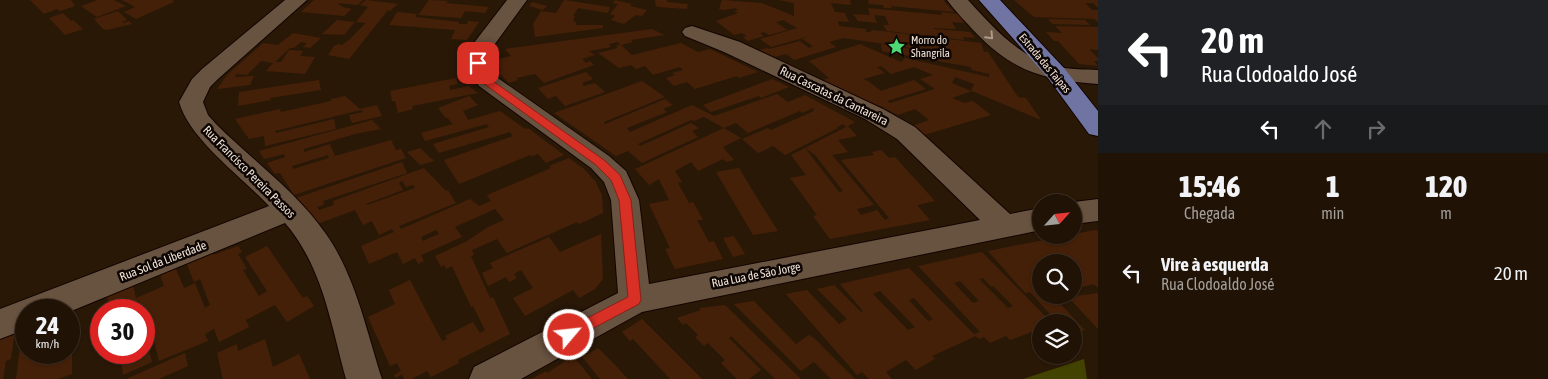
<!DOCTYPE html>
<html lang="pt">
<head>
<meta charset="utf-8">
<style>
	body { margin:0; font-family:"Asap Condensed",sans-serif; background:#2d2013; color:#f1f3f6; height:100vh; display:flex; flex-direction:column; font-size:19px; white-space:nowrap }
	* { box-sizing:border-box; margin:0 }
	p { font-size:16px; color:#a29e9a }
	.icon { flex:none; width:28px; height:28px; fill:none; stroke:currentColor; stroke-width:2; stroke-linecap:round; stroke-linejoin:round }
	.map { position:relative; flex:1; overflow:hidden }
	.sheet { display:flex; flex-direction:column; background:#201205; width:450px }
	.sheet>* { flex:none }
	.banner { background:#202124; color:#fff; overflow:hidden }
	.needle { width:32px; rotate:63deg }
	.tools { position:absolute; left:1032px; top:194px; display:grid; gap:10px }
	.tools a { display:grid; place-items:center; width:50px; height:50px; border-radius:50%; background:#201205; box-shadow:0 1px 4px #0004,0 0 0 1px #3d3227; font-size:25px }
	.speed { position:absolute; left:15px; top:299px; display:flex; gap:10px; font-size:25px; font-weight:700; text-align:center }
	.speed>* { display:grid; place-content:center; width:65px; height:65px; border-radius:50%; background:#201205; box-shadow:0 1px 4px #0004,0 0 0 1px #3d3227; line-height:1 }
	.speed small { font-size:12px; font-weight:400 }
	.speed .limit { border:8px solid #d22; background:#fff; color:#111 }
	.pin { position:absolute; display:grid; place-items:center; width:42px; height:42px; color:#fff; margin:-21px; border-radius:10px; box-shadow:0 2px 8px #0006 }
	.me { position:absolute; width:55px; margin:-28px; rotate:62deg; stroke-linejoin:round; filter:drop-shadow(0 0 4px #0008) }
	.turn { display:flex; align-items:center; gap:18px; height:105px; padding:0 20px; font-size:22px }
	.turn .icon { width:65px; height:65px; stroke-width:2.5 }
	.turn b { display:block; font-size:35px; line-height:42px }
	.lanes { display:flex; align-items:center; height:48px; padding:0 20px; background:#0003; justify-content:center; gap:25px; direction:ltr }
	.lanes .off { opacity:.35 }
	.eta { display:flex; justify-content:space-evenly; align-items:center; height:85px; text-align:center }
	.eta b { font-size:30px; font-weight:800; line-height:35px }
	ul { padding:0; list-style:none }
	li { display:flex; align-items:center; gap:15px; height:70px; padding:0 20px }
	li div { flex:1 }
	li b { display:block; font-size:19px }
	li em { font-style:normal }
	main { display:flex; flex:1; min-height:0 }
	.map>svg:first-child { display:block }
	.forest { fill:#424300 }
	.building { fill:#452009; fill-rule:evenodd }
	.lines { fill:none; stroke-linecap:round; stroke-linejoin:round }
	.minor-casing { stroke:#120400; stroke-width:2 }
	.major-casing { stroke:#120400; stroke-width:2 }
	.minor { fill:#685240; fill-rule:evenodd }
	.major { fill:#7074a2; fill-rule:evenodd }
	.oneway { stroke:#ad9b8d }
	.route { fill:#d93025; stroke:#8d1f18 }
	.labels { text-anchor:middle; stroke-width:5; stroke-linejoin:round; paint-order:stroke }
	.far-poi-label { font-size:11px; fill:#f2e4da; stroke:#0d0602; text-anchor:start }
	.far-street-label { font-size:11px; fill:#f2e4da; stroke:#0d0602 }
	.street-label { font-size:12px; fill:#f2e4da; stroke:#0d0602 }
</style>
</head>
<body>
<main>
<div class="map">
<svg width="1098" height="379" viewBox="0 0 1098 379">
	<rect width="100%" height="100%" fill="#2a1807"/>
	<path class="forest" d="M1084,359L1087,379H1023Z"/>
	<path class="building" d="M30,0H71L75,6L60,11L57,9L44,14Z
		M98,0H114L126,6L97,17L81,6Z
		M122,0H172L174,2L136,19L124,12L135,7Z
		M314,0H363L358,5L337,3L343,7L352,9L344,16L301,12Z
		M366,0L398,4L390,11L388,10L349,59L328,55L334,46L338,44L342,45L350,39L366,23L356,22L368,7L360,5Z
		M429,0L448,1L446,3L489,7L485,13L465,11L461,18L418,15Z
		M564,0L610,7L608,13L578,8L573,16H575L573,21L576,22V25H603V28L535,37L533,24L541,11L556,13Z
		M615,0L632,4L630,6L647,10L642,16L636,15L624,24L611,20L615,16L610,14L618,4L613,3Z
		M655,0H667V2L688,4L687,9L659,7L656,6Z
		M722,0L762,3L794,16V3L779,0H850L851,5L831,3L835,12L845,13L849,22L838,21L839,26L866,29V32H870L873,30L981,43L984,52H988L1018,97L1026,98L1041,120L972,91L952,98L964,103L973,101L991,115L924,135L912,126L929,120L915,109L898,115L880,106L878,107L823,80L829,78L809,61L860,44L901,62L905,58L989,77V74L972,70L971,67L882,51L881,44L931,52V51L844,38L829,42L836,47L794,60L786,54L775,57L760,50L767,48L769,49L800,41L809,48L813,46L802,39L810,36L771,47L760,39L797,28L783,20L776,22L787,30L769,35L764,32L760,33L764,36L748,41L743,37L747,36L742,33L734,35L716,21L738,13L734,11L738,10L735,8L725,10L719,9ZM881,66L891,74L914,67L933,75L920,79L935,89L890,103L887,101L926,89L914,80L881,91L868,81L863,79L885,73L877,67ZM955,77L974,84L971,91L952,83Z
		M868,0H943L954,12L891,6L892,8H884L883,5L869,4Z
		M1014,0H1098V8L1093,3H1085L1092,10H1098V22L1094,19L1034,17Z
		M532,2L547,6L543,10L529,6Z
		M868,8L942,15L941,12L958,14L964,23L952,22L956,29L933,28L934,29L970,32L975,38L963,37L964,40L887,31L883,25H889L885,16L874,15L877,23L858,21L853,14L870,15Z
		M118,11L127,20L122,22L124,23L129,21L132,24L107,30L103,29L94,19Z
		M397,12L417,14L415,17L459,22V24H467L468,21L479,22L467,40L451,39L455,30L389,25Z
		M63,13L71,21L73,20L83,29L65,35L49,18Z
		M1048,19L1085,20L1090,25L1052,24Z
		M337,20L355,22L344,35L322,34Z
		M1055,26L1098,27V50L1089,49L1098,58V61H1094L1098,66L1079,64L1058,41H1054L1046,32L1062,33Z
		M652,29L664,35L631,40L633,42L621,45L632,55L681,43L698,52L710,49L758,72L739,78L737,76L695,89L687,82L674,86L666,78L675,75L672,73L683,70L680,67L653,75L645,66L636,69L631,65L619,68L598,53L618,48L616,46L620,45L618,42L609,44L611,47L589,51L595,55L582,59L586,63L590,61L594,65L544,83L535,74L516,78L518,80L509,83L498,72L501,71L495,60L511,56L505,49Z
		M293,33L321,38L310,48L303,47L307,43L301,42L294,48H290L275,62H281L289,50L303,51L300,56L315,57L305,74L266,71L273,63L261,61L247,75L237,74L234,77L254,76L250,85L217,89L228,74L263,43L278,45Z
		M586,72L593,79L582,83L584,86L595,83L605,92L565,106L556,96L548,99L538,88Z
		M456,78L458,84L449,86L450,90L469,86L478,93L412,106L413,109L398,113L395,101H392L390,91Z
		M772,79L789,87L761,98L759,96L711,112L703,105Z
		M319,80L321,90L270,98L271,100L238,106L239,92Z
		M642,81L665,97L604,122L605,124L665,99L673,105L663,109L667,112L627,128L630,132L692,105L714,116L777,94L788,102L805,95L855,122L848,126L857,136L838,140L848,152L832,155L874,205L857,209L861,215L877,210L885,220L889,218L841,160L874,155L872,152L881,150L889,158L895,157L935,201L917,205L930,220L830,239L813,216L817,215L790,178L806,175L791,155L805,148L839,192L843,191L815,155L805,148L846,127L843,124L837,127L838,128L785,155L773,146L758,153L742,139L768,128L771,130L814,111L812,110L815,109L813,108L802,113L800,111L748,133L736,123L724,128L704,117L694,121L691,120L638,144L640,146L691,123L699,128L692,131L698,137L642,163L628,151L616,156L554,113Z
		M345,96L360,109L377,105L382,116L352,123L349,115L363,112L361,110L275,131L276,133L334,119L336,129L265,146L264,136L249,139L235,119L280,109L281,112L331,101V99Z
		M469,96L478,105L463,111L468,120L500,111L525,129L528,128L564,155L546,163L538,154L532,156L530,155L459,184L444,160L513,136L510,132L439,153L433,144L489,127L487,124L425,141L421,133L453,124L448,119L452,118H446L438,108Z
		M372,120L381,129L355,134L304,149V152L330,144L335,156L391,140L396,150L401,149L406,158L294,195L280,173L275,174L267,163L285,157L284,154L264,159L259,151ZM328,155L329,158L293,169L292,166Z
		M724,128L741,138L723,147L734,160L726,162L723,159L698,171L691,162L675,171L682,182L678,183L689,203L693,202L703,220H697L709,242L714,241L723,259L675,269L665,249L670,248L649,204L669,200L659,179L649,185L635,169Z
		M420,148L434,161L420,165L407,152Z
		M569,158L584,169L595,181L602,195L603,213L579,224L577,222L507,253L497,239L472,250L474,255L471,256L490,298L493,297L510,334L458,360L459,363L431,377L427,371L412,379H404L402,374L396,378L394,375L401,371L397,363L390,366L368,317L395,304L389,290L410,280L442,341L447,339L445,336L473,322L480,333L485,330L473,306L471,307L452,266L446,269L444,265L441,267L435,256L467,241L488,227L504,220L495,209L455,227L462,237L421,255L424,261L418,264L415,258L403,264L397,252L369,264L361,246L394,232L392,229L379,235L372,221L363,225L355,210L317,224L296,198L402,162L407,173L323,201L324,205L317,207L319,210L334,205L333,201L424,168L446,191L448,190L456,203L399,226L401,229L470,199L479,206L491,201L487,195L551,168L549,166ZM402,181L406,187L413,185L415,188L367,205L366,204L403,190L399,183ZM436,230L439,234L423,241L421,237Z
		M739,168L757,198L778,231L753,235L716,172Z
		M1095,230L1098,231V288L1094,284L1074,289V262H1041V295H1052L1085,330L1074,333V322H1057L1030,292L1025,293L988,251Z
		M601,234L603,279L595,289L579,298L573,290L525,316L513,298L533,288L521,270L514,274L517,278L509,282L506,277L488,286L482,273L493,268L490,263L549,237L560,252Z
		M734,236L745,254L733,257L723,238Z
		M238,246L242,252L238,254L247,269L243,270L259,296L267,291L245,257L267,246L303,298L307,296L314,306L287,322L275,305L246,320L249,327L219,342L214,329L205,334L208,341L159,361L146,309L109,310L107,296L133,285L136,298L164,286L160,274L175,267L184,288L195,283L205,308L210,305L200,279L194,282L186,262L211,252L213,255Z
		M982,252L1051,322H1041V341L1032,332L1010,340L1006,336L990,343L984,337L979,339L976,336L932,356L935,359L916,370L906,360L886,372L892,379H869L862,372L857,375L786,294L807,290L839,324L847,319L817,289L834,285L861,312L863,311L840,284L909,268L974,334L980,332L918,266ZM983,278L991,287L993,286L1013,306L1008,308L979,279ZM960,281L979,301L973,303L954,283ZM880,291L915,327L908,330L873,294ZM914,298L933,319L928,321L909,300Z
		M1098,293V329L1068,297Z
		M754,301L796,344L809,335L814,338L855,379H831L814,362L801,371L734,304Z
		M725,305L801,379H775L731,336L729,338L761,370L749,379H737L721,363L725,360L708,343L704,346L695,337L698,335L686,323L683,325L677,318L701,310L699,308Z
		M73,311L72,336L76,335L75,351L72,352V374L58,379H16L22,329L26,328V352H69V312Z
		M642,319L702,379H670L633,339L630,341L622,332Z
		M144,330L152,362L123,375L120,352H144Z
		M15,332L11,359L6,361L3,379H0V338Z
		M265,339L273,367L299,354L310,379H223L217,353L237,344L238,351Z
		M598,348L616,366L628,379H600L582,357Z
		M185,353L188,366L159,379H126Z
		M573,356L592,379H532L546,371L547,373Z"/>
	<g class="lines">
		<defs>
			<path id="minor" d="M285,0H307L218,79L210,87L203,102L208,115L216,124C252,160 296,191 326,234C356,277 366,330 382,379H346C331,325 323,267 285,223L69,312V310H26V329L0,339V309L269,206C242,177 190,140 179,102L192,79L202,69Z
				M507,0H527L489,52L490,70L495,76L609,156L626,171L639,200L649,284L980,220L897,139L865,119L724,52L685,36L682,32L685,28L692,26L740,42L883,109L915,127L1010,214L1041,208V230L642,312L521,379H469L474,367L618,293L611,200L604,182L591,168L479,86L468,71L467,52Z
				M947,0H968C993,27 1021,60 1060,67C1072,70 1085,69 1098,70V84C1045,80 1013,72 975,32C966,22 955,11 947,0Z
				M1098,199V221L1074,224V202Z"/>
			<path id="major" d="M979,0H1000L1064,68L1098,111V136L1089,134L1048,78Z"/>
		</defs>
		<use href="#minor" class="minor-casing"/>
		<use href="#major" class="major-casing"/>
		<use href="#minor" class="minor"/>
		<use href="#major" class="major"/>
	</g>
	<defs><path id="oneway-chevron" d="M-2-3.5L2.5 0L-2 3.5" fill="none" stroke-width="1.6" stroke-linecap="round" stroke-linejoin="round" transform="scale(1.25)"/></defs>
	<use class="oneway" href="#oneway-chevron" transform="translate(990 36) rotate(47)"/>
	<path class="route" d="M478,60L483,63L484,70L490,79L604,160L620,175L631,200L641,300L639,304L569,341L564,339L562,335L564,330L628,297L619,200L611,180L596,165L483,83L475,71L474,63Z"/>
	<defs>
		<symbol id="sight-bare" viewBox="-9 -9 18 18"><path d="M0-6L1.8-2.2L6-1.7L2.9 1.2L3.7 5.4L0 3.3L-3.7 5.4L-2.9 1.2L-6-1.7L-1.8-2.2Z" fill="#4fd675" stroke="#0d0602" stroke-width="2.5" paint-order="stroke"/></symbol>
	</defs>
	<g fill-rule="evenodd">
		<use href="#sight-bare" x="884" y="34" width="25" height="25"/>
	</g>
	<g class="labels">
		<g class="far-poi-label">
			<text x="911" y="44">Morro do<tspan x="911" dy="13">Shangrila</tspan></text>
		</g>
		<g class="far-street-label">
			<text transform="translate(1045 63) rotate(50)" y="4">Estrada das Taipas</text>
		</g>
		<g class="street-label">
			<text transform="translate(834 96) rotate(26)" y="4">Rua Cascatas da Cantareira</text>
			<text transform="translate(249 172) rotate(45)" y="4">Rua Francisco Pereira Passos</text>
			<text transform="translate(163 261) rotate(-21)" y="4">Rua Sol da Liberdade</text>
			<text transform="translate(756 275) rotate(-11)" y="4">Rua Lua de São Jorge</text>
		</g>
	</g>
</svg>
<div class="tools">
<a><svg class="needle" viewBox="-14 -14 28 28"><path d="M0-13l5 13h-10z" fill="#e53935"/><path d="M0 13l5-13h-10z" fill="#a29e9a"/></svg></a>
<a><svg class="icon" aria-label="search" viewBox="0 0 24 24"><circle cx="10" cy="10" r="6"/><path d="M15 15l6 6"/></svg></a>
<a><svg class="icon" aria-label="layers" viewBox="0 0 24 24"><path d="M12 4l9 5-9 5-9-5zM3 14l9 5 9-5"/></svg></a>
</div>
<div class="speed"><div>24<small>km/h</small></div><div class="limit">30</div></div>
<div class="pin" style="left:478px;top:63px;background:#d93025"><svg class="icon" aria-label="arrive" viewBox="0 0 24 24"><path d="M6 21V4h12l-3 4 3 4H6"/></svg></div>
<svg class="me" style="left:569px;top:335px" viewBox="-20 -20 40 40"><circle r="17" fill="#d93025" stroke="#fff" stroke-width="3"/><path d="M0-11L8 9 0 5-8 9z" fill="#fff"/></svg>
</div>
<section class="sheet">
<div class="banner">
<div class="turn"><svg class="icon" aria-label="left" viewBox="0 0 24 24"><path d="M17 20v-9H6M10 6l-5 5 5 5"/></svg><div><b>20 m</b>Rua Clodoaldo José</div></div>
<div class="lanes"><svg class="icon" aria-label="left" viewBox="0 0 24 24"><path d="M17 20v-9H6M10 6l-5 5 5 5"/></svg><svg class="icon off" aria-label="ahead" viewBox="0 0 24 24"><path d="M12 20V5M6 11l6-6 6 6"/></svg><svg class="icon off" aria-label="right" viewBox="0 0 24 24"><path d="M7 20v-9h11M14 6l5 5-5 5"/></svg></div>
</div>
<div class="eta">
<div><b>15:46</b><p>Chegada</p></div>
<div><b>1</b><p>min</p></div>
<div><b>120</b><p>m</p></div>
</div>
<ul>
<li><svg class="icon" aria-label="left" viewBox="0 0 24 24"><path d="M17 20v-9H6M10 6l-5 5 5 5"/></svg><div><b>Vire à esquerda</b><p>Rua Clodoaldo José</p></div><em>20 m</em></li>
</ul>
</section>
</main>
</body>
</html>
